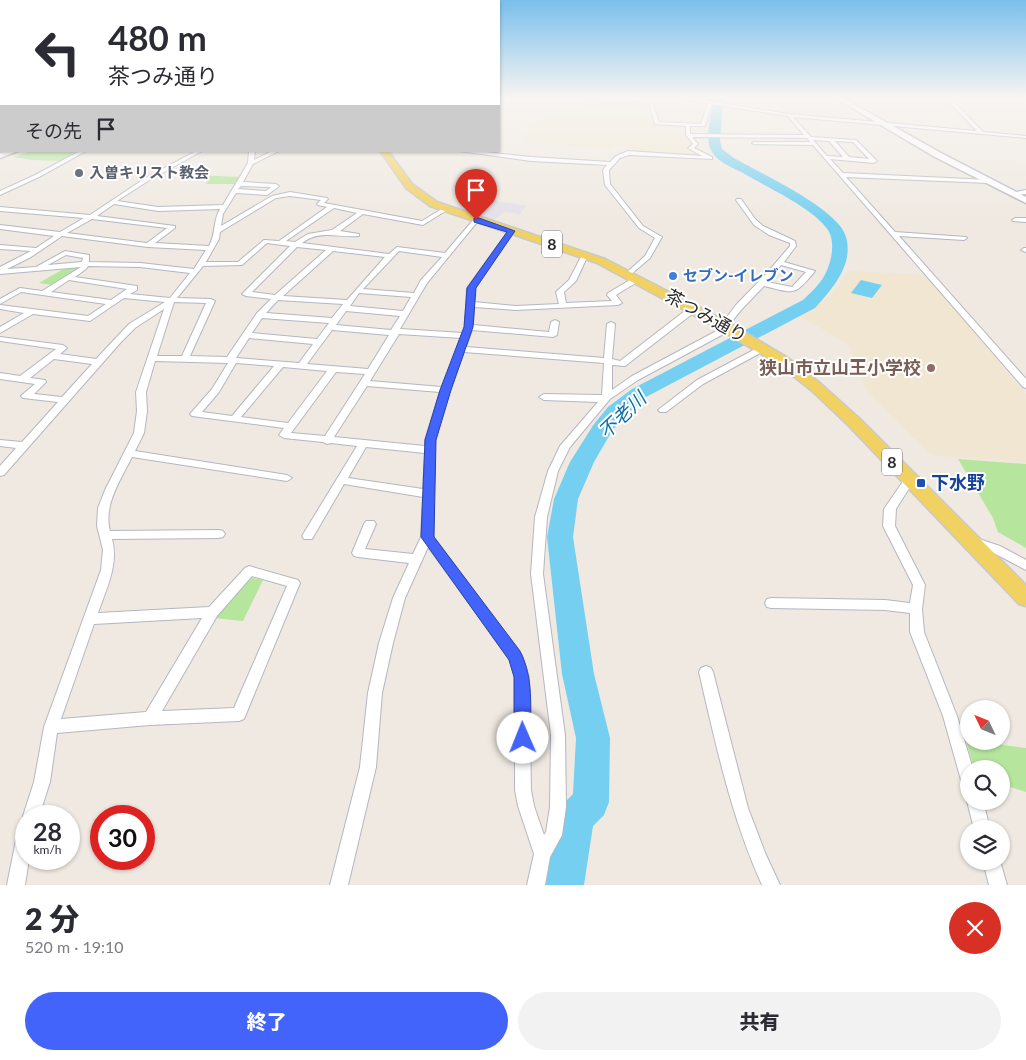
<!DOCTYPE html>
<html lang="ja">
<head>
<meta charset="utf-8">
<style>
	body { margin:0; font-family:Lato,"Noto Sans JP",sans-serif; background:#f2f2f3; color:#2b2b33; height:100vh; display:flex; flex-direction:column; font-size:19px; white-space:nowrap }
	* { box-sizing:border-box; margin:0 }
	p { font-size:16px; color:#7c7c81 }
	.icon { flex:none; width:28px; height:28px; fill:none; stroke:currentColor; stroke-width:2; stroke-linecap:round; stroke-linejoin:round }
	.map { position:relative; height:885px; overflow:hidden }
	.details { display:flex; flex-direction:column; background:#fff; flex:1 }
	.details>* { flex:none }
	.banner { position:absolute; left:0px; top:0px; width:500px; height:152px; box-shadow:0 1px 4px #0004; background:#fff; color:#2b2b33; overflow:hidden }
	.needle { width:32px; rotate:313deg }
	.buttons { position:absolute; left:960px; top:700px; display:grid; gap:10px }
	.buttons a { display:grid; place-items:center; width:50px; height:50px; border-radius:50%; background:#fff; box-shadow:0 1px 4px #0004; font-size:25px }
	.speed { position:absolute; left:15px; top:805px; display:flex; gap:10px; font-size:25px; font-weight:700; text-align:center }
	.speed>* { display:grid; place-content:center; width:65px; height:65px; border-radius:50%; background:#fff; box-shadow:0 1px 4px #0004; line-height:1 }
	.speed small { font-size:12px; font-weight:400 }
	.speed .limit { border:8px solid #d22; background:#fff; color:#111 }
	.pin { position:absolute; display:grid; place-items:center; width:42px; height:42px; color:#fff; margin:-51px -21px; border-radius:50% 50% 50% 0; rotate:-45deg; box-shadow:0 0 5px #0007 }
	.pin .icon { rotate:45deg }
	.me { position:absolute; width:55px; margin:-28px; rotate:359deg; stroke-linejoin:round; filter:drop-shadow(0 0 4px #0008) }
	.turn { display:flex; align-items:center; gap:18px; height:105px; padding:0 25px; font-size:22px }
	.turn .icon { width:65px; height:65px; stroke-width:2.5 }
	.turn b { display:block; font-size:35px; line-height:42px }
	.then { display:flex; align-items:center; height:48px; padding:0 25px; background:#0003; gap:10px; font-size:19px }
	.round { display:grid; place-items:center; flex:none; width:52px; height:52px; border-radius:26px; background:#f2f2f3 }
	.headline { display:flex; align-items:center; justify-content:space-between; height:85px; padding:0 25px }
	h1 { font-size:30px; font-weight:800; line-height:38px }
	.button { display:flex; gap:10px; margin-top:auto; padding:10px 25px }
	.button a { flex:1; height:58px; border-radius:30px; background:#4264fb; color:#fff; font-size:20px; font-weight:800; line-height:58px; text-align:center }
	.button a+a { background:#f2f2f3; color:#2b2b33 }
	.map>svg:first-child { display:block }
	.industrial { fill:#e3e1e8 }
	.education { fill:#f0e6d1 }
	.green { fill:#b6e59e }
	.water { fill:#75cff0 }
	.lines { fill:none; stroke-linecap:round; stroke-linejoin:round }
	.river { fill:#75cff0; fill-rule:evenodd }
	.street-casing { stroke:#b4b7c1; stroke-width:2 }
	.secondary-casing { stroke:#b4b7c1; stroke-width:3 }
	.primary-casing { stroke:#c9c9c9; stroke-width:3 }
	.street { fill:#fff; fill-rule:evenodd }
	.secondary { fill:#fff; fill-rule:evenodd }
	.primary { fill:#f2d163; fill-rule:evenodd }
	.route { fill:#4264fb; stroke:#2b41a3 }
	.worship-dot { fill:#6b7280; stroke:#fff; stroke-width:2 }
	.shop-dot { fill:#3f7fe0; stroke:#fff; stroke-width:2 }
	.education-dot { fill:#8d6e63; stroke:#fff; stroke-width:2 }
	.transit-dot { fill:#1a4fb4; stroke:#fff; stroke-width:2 }
	.labels { text-anchor:middle; stroke-width:4; stroke-linejoin:round; paint-order:stroke }
	.far-worship-label { font-size:15px; font-weight:bold; fill:#5b616d; stroke:#fff; text-anchor:start }
	.far-shop-label { font-size:15px; font-weight:bold; fill:#366cbe; stroke:#fff; text-anchor:start }
	.shield { fill:#fff; stroke:#6d6d6d; stroke-width:1 }
	.shield-label { font-size:16px; font-weight:bold; fill:#2e2e2e }
	.street-label { font-size:18px; fill:#2e2e2e; stroke:#fff }
	.education-label { font-size:18px; font-weight:bold; fill:#785e54; stroke:#fff; text-anchor:end }
	.transit-label { font-size:18px; font-weight:bold; fill:#164399; stroke:#fff; text-anchor:start }
	.water-label { font-size:19px; font-style:italic; fill:#0d6fa3; stroke:#fff }
</style>
</head>
<body>
<div class="map">
<svg width="1026" height="885" viewBox="0 0 1026 885">
	<rect width="100%" height="100%" fill="#efe9e1"/>
	<path class="industrial" d="M469,197L517,204L526,206L520,214L504,212L492,222L453,209Z"/>
	<path class="education" d="M585,98L652,102L651,108L654,123L685,126L684,135L692,144L688,147L708,156L628,152L630,147L611,145L609,149L522,142L530,127L542,113L559,114L565,107L579,108Z
		M852,271L926,275L1026,394V463L931,455L867,392L848,344L798,315L829,297L848,272Z"/>
	<path class="green" d="M31,151H81L64,161L32,160L14,157Z
		M192,175L243,177L238,184H206L207,180L187,178Z
		M79,267L81,268L53,285L39,283L65,268Z
		M958,459L1026,464V548L998,532L993,518Z
		M253,578L263,580L243,621L214,618L249,579Z
		M966,740L1026,748V792L1001,784V769H974Z"/>
	<path class="water" d="M861,280L882,285L872,298L851,293Z"/>
	<g class="lines">
		<path class="river" d="M711,98H721L723,103L720,141L722,149L734,158C760,173 839,209 846,237C854,265 832,289 815,308L646,397L624,417L612,431L594,462L578,499L573,537L594,674L610,738L609,802L604,815L593,826L584,885H544L558,817L563,804L573,794L576,738L562,674L547,537L554,499L570,462L594,424L608,407L632,389L803,300C809,294 816,288 821,281C830,269 837,244 828,230C814,208 766,187 743,173C733,168 718,162 712,152C704,139 711,117 713,103Z"/>
		<defs>
			<path id="street" d="M635,98L655,100L654,108L659,122L701,124L708,103L680,98H691L789,114L977,131L945,98H950L983,132L1026,136V138L793,117L811,137L856,140L877,161L874,163L830,159L843,173L990,180V182L988,183L846,177L895,232L966,237L967,238L964,240L899,236L1026,379V388L1023,387L813,145L754,144L752,143L754,142H810L807,138L692,137L698,144L694,148L712,157V159L629,155L620,158L609,170L610,184L643,226L662,237L650,258L629,276L625,274L645,256L655,238L639,228L605,185L603,170L607,165L531,161L459,151H477L531,157L610,162L616,156L628,151L702,156L688,148L693,144L686,135V126L655,124L650,108L652,102L637,101ZM712,104L788,116L804,135L690,134V126H705ZM813,140L829,141L843,157L827,156ZM835,141L853,142L869,159L849,157Z
				M0,100H1V102H0Z
				M80,151H86L39,177L0,195V191L35,175Z
				M196,151H202L148,181L117,201L158,207L223,205L248,163L249,151H255L254,160L272,151H279L253,164L243,182L276,184L279,186L278,187L267,195L236,193L223,214L221,226L272,196L290,192L327,198L328,199L324,203L422,221L445,207L447,208V210L423,225L363,214L340,231L359,234V236C338,238 320,229 302,243L389,254L397,247L445,253L474,219H478V221L427,283L400,329L463,333L465,327L467,288L509,230L511,229L514,231L475,288L474,302L516,306L559,304L556,292L569,280L582,255L585,253L588,255L576,281L564,292L566,303L612,301L607,295L608,293L635,277L642,279L616,295L622,303L618,305L516,310L474,307L473,325L549,332L551,322L555,320L559,322L557,335L553,337L472,330L466,347L604,358L607,324L611,322L615,324L612,359L620,361L690,307H696V311L625,366L612,365V390L632,376L722,328L720,326L736,305L767,273L790,246V243L769,235L754,225L736,200L737,199H741L755,219L763,226L795,241L796,246L784,262L815,271C794,297 794,293 764,286L742,309L728,326L732,328L731,330L638,380L610,399L570,447L558,471L547,517L543,574L565,735L566,807L562,835L550,857L545,885H527L534,854L518,806L515,790V677L509,658L428,547L405,598L393,643L382,693L376,767L348,885H330L360,767L368,693L379,643L393,598L409,563L358,557L354,556L352,553L364,524L366,521H374L376,524L365,549L413,554L421,537L423,497L344,484L312,539H304L302,536L357,446L331,443L327,444L323,442L284,438L279,435L284,428L192,416L190,414L212,389L228,363L155,361L146,392L147,411L144,433L135,451L287,475L292,478L287,481L132,457C121,479 103,505 110,531L219,530L223,531L225,534L223,537L219,538L112,539C119,565 106,589 98,613L209,607L245,568L249,566L298,580L300,583L244,719L239,721L150,725L57,733L50,782L39,816H26V859H29L25,885H7L18,830L20,824L26,822L23,816L34,782L44,727L101,570L103,550L97,526L98,508L105,490L134,433L137,411L136,392L164,309L135,328L121,342L4,475L0,476V466L16,448L0,446V440L22,442L58,402L23,398L21,396L23,394L35,384L0,379V373L20,376L56,349L0,341V337L63,345L67,348L60,354L96,359L129,324L165,302L124,298L90,321L33,314L0,333V327L24,313L0,309V305L88,316L106,304L21,292L0,304V299L20,288L42,291L81,267L0,274V267L31,251L0,249V245L36,248L54,236L0,229V225L60,232L84,218L0,211V207L90,215L144,179ZM241,186L271,187L266,191L238,189ZM290,196L321,200L317,204L318,205L327,207L279,241L264,240L238,262H206L219,239L220,232L276,198ZM114,204L158,211L220,209C213,220 216,234 209,246L155,243L175,228V226L97,216ZM334,208L357,213L332,230L308,234L295,242L286,241ZM92,219L167,228L147,243L67,233ZM62,236L148,247L206,250L194,269L140,263L89,262V255L65,251L36,267L7,269L31,257ZM267,243L290,246L242,294L246,296L271,299L257,313L227,357L190,356L215,301L211,299L177,298L203,266L242,265ZM297,247L326,250L275,295L252,292ZM333,251L385,257L347,300L283,296ZM399,251L442,257L421,280L414,293L363,289ZM66,255L83,258L82,262L48,265ZM781,265L806,272L792,287L767,282ZM88,266L140,267L190,273L170,298L130,294L137,290V286L75,277L86,269ZM69,280L127,289L111,300L51,292ZM359,293L411,297L403,311L350,306ZM278,300L343,304L332,318L266,313ZM174,302L206,303L182,356H157ZM346,311L400,316L391,330L336,325ZM262,318L329,323L317,339L252,333ZM332,330L389,335L368,369L307,364ZM399,334L461,338L442,387L370,381ZM249,338L313,344L299,363L236,358ZM464,352L604,363L602,395L544,394L539,397L544,400L598,402L560,446L548,471L535,517L531,574L551,735L550,807L546,832L544,835L534,806L531,790L529,677L522,656L433,536L435,440L450,390ZM54,359L92,364L62,397L34,394L46,382L45,380L30,378ZM236,363L274,366L232,416L202,412L219,392ZM283,367L327,371L288,423L241,417ZM336,372L365,374L325,436L291,433ZM367,386L440,392L425,440V446L334,437ZM366,447L425,453L423,489L348,478ZM252,576L287,586L234,708L162,711L217,616ZM202,618L146,712L61,719L94,624Z
				M1026,190V194L1013,195L1010,193Z
				M1015,218H1026V222L1013,221L1012,220Z
				M1024,248H1026V252L1021,250Z
				M763,345L767,348L766,350L703,384L666,412H660L658,410L697,380Z
				M910,476L915,479L896,509L895,526L925,585L922,609L924,632L957,716L973,769H969V787L963,785L961,780L943,716L910,632V613L885,610L771,608L767,607L765,603L767,599L771,598L885,600L910,603L913,585L883,526L884,509L906,477Z
				M973,537L1000,546L1026,560V570L992,552L969,544L967,541L969,538Z
				M706,666L711,668L713,672L748,808L766,855L780,885H762C731,817 716,745 699,672L701,668Z
				M969,797V801H983L990,829H974L967,801Z
				M983,861H1000L1007,885H989Z"/>
			<path id="secondary" d="M835,98H843L941,153L1026,197V203L935,157Z
				M6,151H18L0,158V153Z"/>
			<path id="primary" d="M380,151H388L412,184L437,202L605,259L729,323L788,358L821,384L860,419L1026,585V606L1019,604L848,425L811,390L778,364L719,329L597,263L430,206L406,188Z"/>
		</defs>
		<use href="#street" class="street-casing"/>
		<use href="#secondary" class="secondary-casing"/>
		<use href="#primary" class="primary-casing"/>
		<use href="#street" class="street"/>
		<use href="#secondary" class="secondary"/>
		<use href="#primary" class="primary"/>
	</g>
	<linearGradient id="sky" x2="0" y2="1"><stop stop-color="#7abfeb"/><stop offset="0.44" stop-color="#f8f5f2"/><stop offset="1" stop-color="#f8f5f2" stop-opacity="0"/></linearGradient>
	<rect width="1026" height="222" fill="url(#sky)"/>
	<path class="route" d="M474,218H479L515,231L476,288L473,327L451,390L436,440L434,537L520,651C534,678 530,708 531,738L529,743L523,746L517,743L514,738V677L509,660L421,537L425,440L440,390L464,327L467,288L507,232L474,222Z"/>
	<circle class="worship-dot" cx="79" cy="173" r="5"/>
	<circle class="shop-dot" cx="673" cy="276" r="5"/>
	<circle class="education-dot" cx="931" cy="368" r="5"/>
	<rect class="transit-dot" x="916" y="478" width="10" height="10" rx="2.5"/>
	<g class="labels">
		<g class="far-worship-label">
			<text x="89" y="178">入曽キリスト教会</text>
		</g>
		<g class="far-shop-label">
			<text x="683" y="281">セブン-イレブン</text>
		</g>
		<g class="shield">
			<rect x="542" y="230.5" width="20" height="27" rx="4"/>
			<rect x="882" y="448.5" width="20" height="27" rx="4"/>
		</g>
		<g class="shield-label">
			<text x="552" y="250">8</text>
			<text x="892" y="468">8</text>
		</g>
		<g class="street-label">
			<text transform="translate(706 316) rotate(29)" y="6">茶つみ通り</text>
		</g>
		<g class="education-label">
			<text x="921" y="374">狭山市立山王小学校</text>
		</g>
		<g class="transit-label">
			<text x="931" y="489">下水野</text>
		</g>
		<g class="water-label">
			<text transform="translate(622 415) rotate(-44)" y="7">不老川</text>
		</g>
	</g>
</svg>
<div class="buttons">
<a><svg class="needle" viewBox="-14 -14 28 28"><path d="M0-13l5 13h-10z" fill="#e53935"/><path d="M0 13l5-13h-10z" fill="#7c7c81"/></svg></a>
<a><svg class="icon" aria-label="search" viewBox="0 0 24 24"><circle cx="10" cy="10" r="6"/><path d="M15 15l6 6"/></svg></a>
<a><svg class="icon" aria-label="layers" viewBox="0 0 24 24"><path d="M12 4l9 5-9 5-9-5zM3 14l9 5 9-5"/></svg></a>
</div>
<div class="speed"><div>28<small>km/h</small></div><div class="limit">30</div></div>
<div class="pin" style="left:476px;top:220px;background:#d93025"><svg class="icon" aria-label="arrive" viewBox="0 0 24 24"><path d="M6 21V4h12l-3 4 3 4H6"/></svg></div>
<svg class="me" style="left:523px;top:738px" viewBox="-20 -20 40 40"><circle r="19" fill="#fff"/><path d="M0-13L10 11 0 6-10 11z" fill="#4264fb"/></svg>
<div class="banner">
<div class="turn"><svg class="icon" aria-label="left" viewBox="0 0 24 24"><path d="M17 20v-9H6M10 6l-5 5 5 5"/></svg><div><b>480 m</b>茶つみ通り</div></div>
<div class="then">その先<svg class="icon" aria-label="arrive" viewBox="0 0 24 24"><path d="M6 21V4h12l-3 4 3 4H6"/></svg></div>
</div>
</div>
<section class="details">
<div class="headline"><div><h1>2 分</h1><p>520 m · 19:10</p></div><a class="round" style="background:#d93025;color:#fff"><svg class="icon" aria-label="close" viewBox="0 0 24 24"><path d="M6 6l12 12M18 6L6 18"/></svg></a></div>
<div class="button"><a>終了</a><a>共有</a></div>
</section>
</body>
</html>
